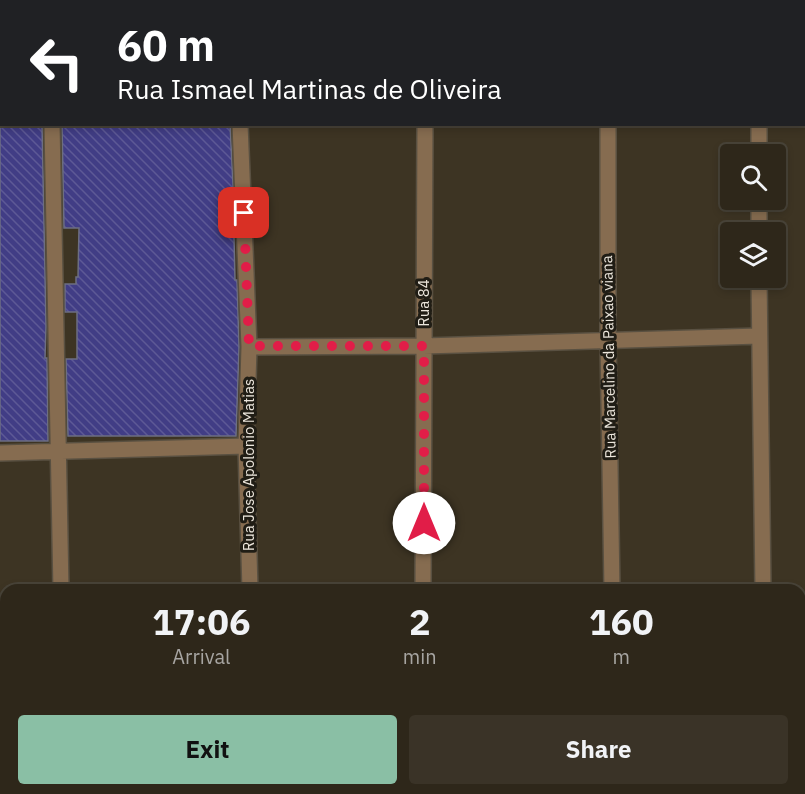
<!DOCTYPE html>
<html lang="en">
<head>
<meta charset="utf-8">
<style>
	body { margin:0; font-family:"IBM Plex Sans",sans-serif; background:#3a3327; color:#f1f3f6; height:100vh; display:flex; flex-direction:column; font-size:22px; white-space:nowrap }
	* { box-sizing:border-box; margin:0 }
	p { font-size:20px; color:#a7a5a2 }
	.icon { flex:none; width:33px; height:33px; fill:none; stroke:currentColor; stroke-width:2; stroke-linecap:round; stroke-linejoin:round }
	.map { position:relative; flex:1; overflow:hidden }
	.drawer { position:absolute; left:0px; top:584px; width:806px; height:212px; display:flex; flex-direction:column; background:#2e271a; border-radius:18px 18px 0 0; box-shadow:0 3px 9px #0003,0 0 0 2px #494439 }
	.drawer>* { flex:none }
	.guide { position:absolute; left:0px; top:0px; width:806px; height:126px; box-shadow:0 3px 9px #0003,0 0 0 2px #494439; background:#202124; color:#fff; overflow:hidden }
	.tools { position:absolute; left:720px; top:144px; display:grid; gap:12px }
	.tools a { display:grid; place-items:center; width:66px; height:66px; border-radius:6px; background:#2e271a; box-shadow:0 3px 9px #0003,0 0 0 2px #494439; font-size:30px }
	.pin { position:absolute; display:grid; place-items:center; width:51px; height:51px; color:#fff; margin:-26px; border-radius:12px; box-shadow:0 3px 9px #0006 }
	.me { position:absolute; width:66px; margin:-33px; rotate:0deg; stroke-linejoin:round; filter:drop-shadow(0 0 4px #0008) }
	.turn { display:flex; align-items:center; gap:21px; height:126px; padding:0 18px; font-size:27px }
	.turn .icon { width:78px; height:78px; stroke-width:2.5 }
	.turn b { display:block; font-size:42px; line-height:51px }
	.eta { display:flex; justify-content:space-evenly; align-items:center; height:102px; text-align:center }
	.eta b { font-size:36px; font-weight:800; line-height:42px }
	.action { display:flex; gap:12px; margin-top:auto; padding:12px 18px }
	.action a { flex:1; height:69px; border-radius:6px; background:#8abfa5; color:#111; font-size:24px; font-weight:800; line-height:69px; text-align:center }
	.action a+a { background:#3a3327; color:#f1f3f6 }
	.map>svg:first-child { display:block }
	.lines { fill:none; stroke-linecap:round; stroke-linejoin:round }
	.stream { stroke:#2c67a6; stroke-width:6 }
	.building { fill:url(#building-back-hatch); stroke:#6c6e82; stroke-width:1.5 }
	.minor-casing { stroke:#595041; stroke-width:18 }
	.path { stroke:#9c9588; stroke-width:4; stroke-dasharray:1.5 4.5; stroke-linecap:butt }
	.minor { stroke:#866c50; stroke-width:15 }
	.tram { stroke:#d8d2c7; stroke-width:1.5 }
	.route { stroke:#e11d48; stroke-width:10; stroke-dasharray:0 18 }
	.labels { text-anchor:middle; stroke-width:6; stroke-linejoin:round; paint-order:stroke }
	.street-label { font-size:15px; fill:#ece6dc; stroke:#201d15 }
</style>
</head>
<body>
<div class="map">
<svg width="805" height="794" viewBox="0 0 805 794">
	<defs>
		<pattern id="building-back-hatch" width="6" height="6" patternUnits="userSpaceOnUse" patternTransform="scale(1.5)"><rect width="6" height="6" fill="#413d85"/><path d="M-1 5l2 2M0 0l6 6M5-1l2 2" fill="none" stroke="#5d5996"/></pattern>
	</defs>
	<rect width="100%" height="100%" fill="#3d3423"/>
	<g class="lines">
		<path class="stream" d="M800,758L805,757
			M657,794L677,789"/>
	</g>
	<path class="building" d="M0,124H42L46,326L45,358H47L48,441H0Z
		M62,124H230L234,205L233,236L234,237L235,280H237L239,347L236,436H68L66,359H77V312H65V284H76V277H78L79,228H64Z"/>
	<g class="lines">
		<defs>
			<path id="minor" d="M236,0V2
				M424,0V2
				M607,0L608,2
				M759,0V2
				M50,2V0
				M804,44H805
				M0,64H2
				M52,124L61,590
				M240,124L249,347L246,446L250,590
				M608,124V340L612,590
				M759,124V154
				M759,200V232
				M759,278L763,590
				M249,347L424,346L759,336
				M0,453L246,446
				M423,590L425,124
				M800,731L805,730
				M64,789V794
				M254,789V794
				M423,794V789
				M502,794L522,789"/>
		</defs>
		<use href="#minor" class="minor-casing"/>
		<path class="path" d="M800,777L805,776
			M618,789L619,794"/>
		<use href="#minor" class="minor"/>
		<path class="tram" d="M800,783L805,782
			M756,794L777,789"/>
	</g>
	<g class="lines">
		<path class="route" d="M244,213L249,346H424V523"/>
	</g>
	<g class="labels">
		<g class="street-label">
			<text transform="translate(424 303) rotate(-90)" y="5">Rua 84</text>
			<text transform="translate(609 357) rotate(-91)" y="5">Rua Marcelino da Paixao viana</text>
			<text transform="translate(249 465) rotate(-90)" y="5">Rua Jose Apolonio Matias</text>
		</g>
	</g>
</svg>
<div class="tools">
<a><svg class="icon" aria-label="search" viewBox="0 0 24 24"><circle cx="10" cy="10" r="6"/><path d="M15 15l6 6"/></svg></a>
<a><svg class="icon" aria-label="layers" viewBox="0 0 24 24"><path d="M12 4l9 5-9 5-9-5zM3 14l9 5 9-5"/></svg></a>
</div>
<div class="pin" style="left:244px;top:213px;background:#d93025"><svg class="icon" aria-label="arrive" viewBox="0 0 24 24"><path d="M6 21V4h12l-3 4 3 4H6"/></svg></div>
<svg class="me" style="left:424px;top:523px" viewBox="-20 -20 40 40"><circle r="19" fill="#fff"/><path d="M0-13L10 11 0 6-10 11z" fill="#e11d48"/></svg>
<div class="guide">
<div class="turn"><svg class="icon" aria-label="left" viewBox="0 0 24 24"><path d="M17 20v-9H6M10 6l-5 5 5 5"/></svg><div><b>60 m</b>Rua Ismael Martinas de Oliveira</div></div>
</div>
<section class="drawer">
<div class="eta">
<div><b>17:06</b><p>Arrival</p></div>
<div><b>2</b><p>min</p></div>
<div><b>160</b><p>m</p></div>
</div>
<div class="action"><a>Exit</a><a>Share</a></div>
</section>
</div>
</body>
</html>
